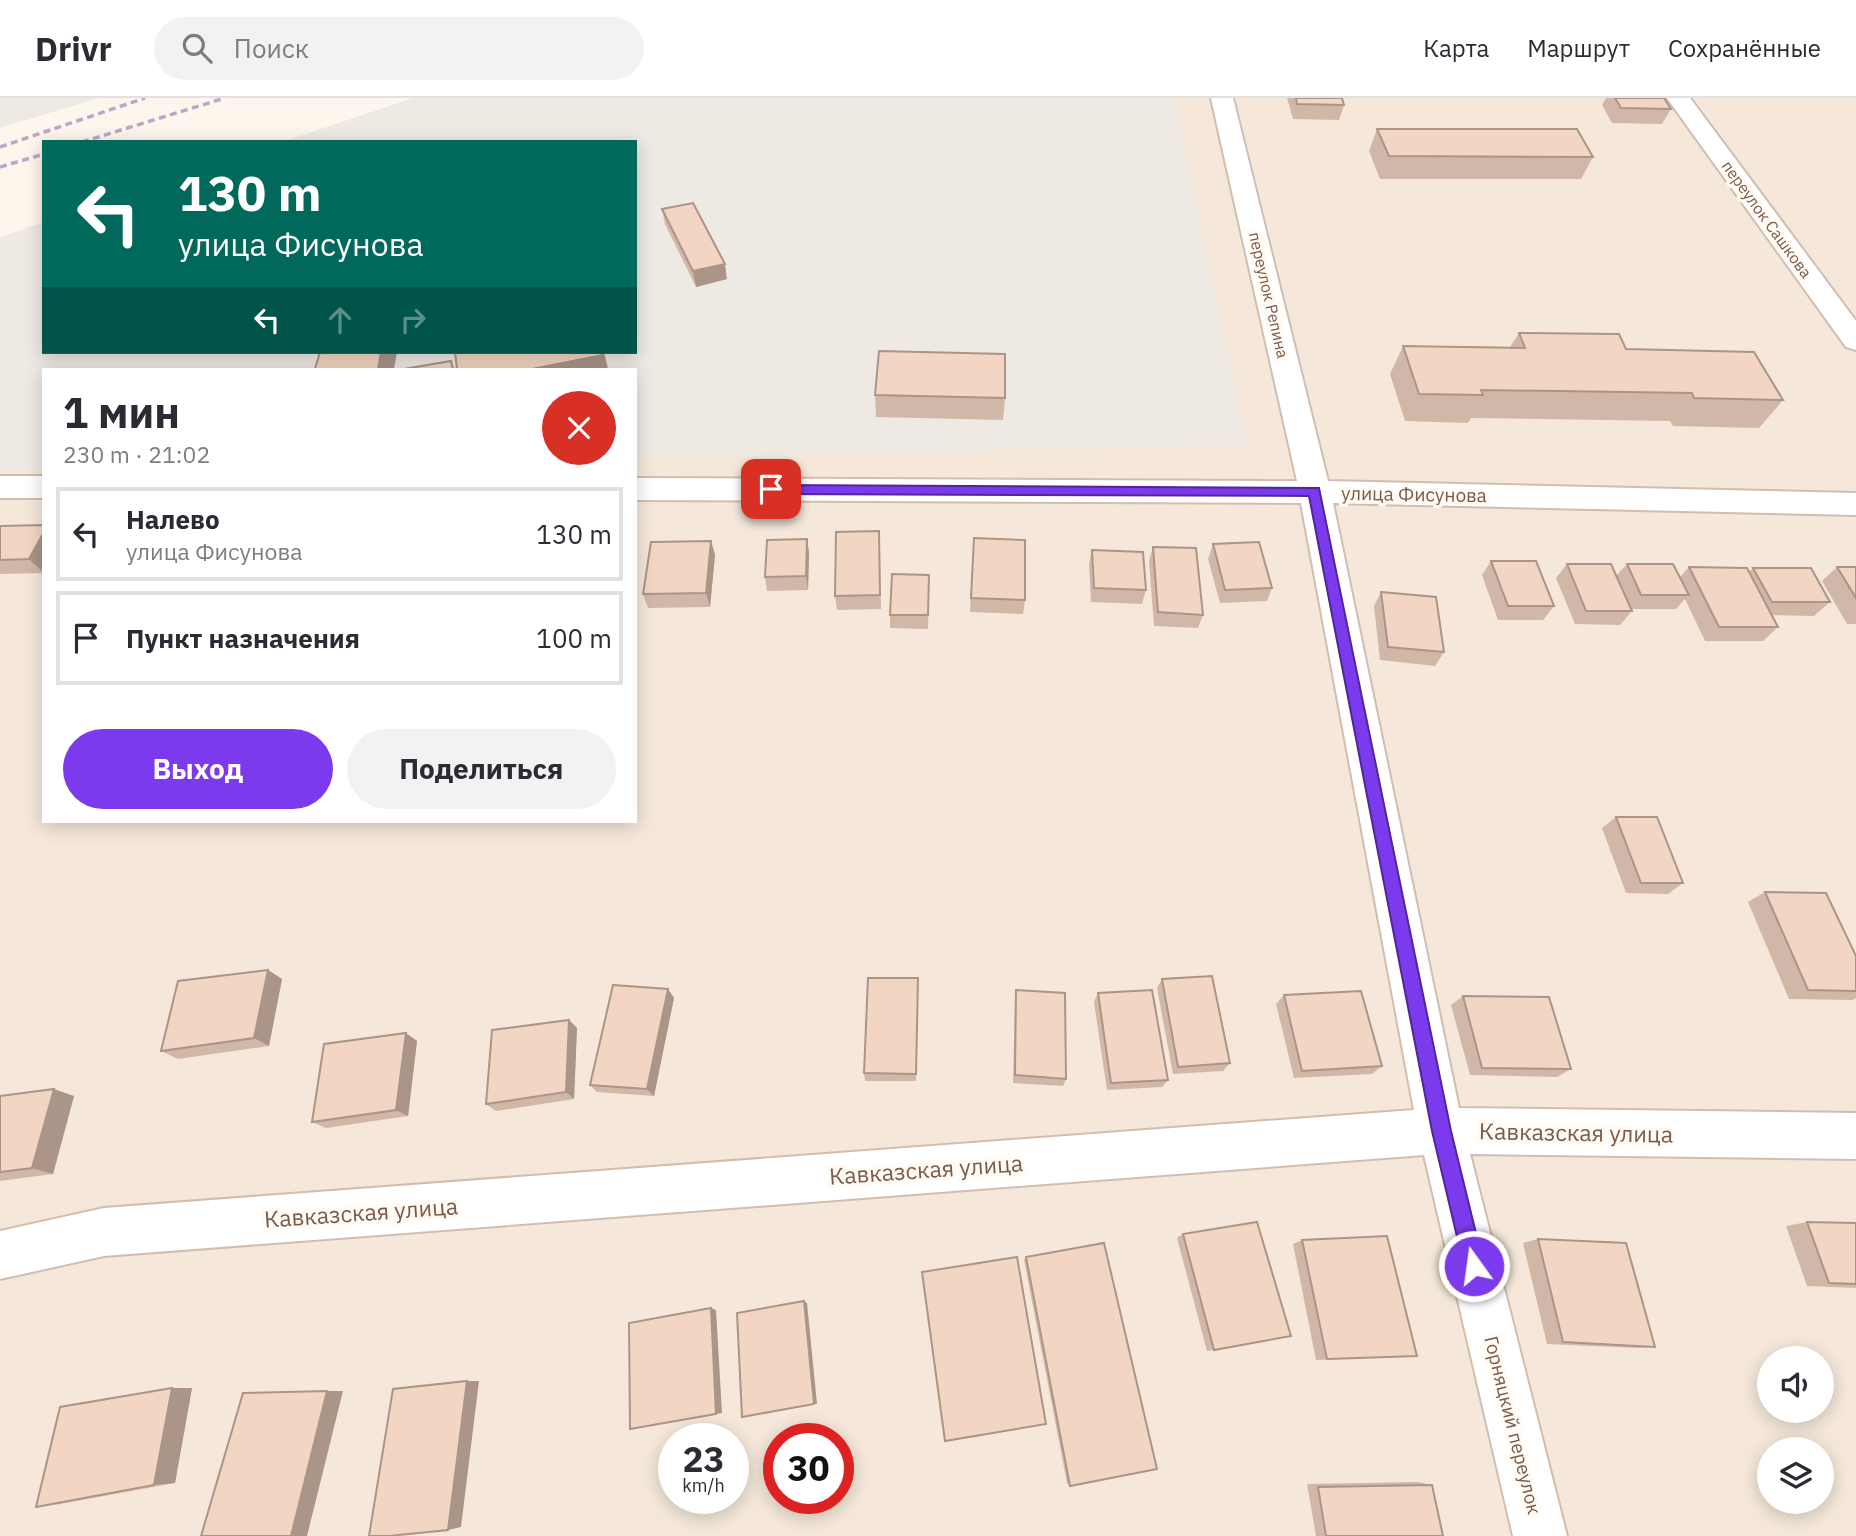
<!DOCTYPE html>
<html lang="ru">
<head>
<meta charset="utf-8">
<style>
	body { margin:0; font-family:"IBM Plex Sans",sans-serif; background:#f2f2f3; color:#2b2b33; height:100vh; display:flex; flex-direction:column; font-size:26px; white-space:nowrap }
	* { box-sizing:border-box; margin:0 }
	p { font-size:23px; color:#7c7c81 }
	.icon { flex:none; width:38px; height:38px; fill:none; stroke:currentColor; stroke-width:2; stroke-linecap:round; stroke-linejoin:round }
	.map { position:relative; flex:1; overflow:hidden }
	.drawer { position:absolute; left:42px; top:270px; width:595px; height:455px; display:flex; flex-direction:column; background:#fff; border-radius:0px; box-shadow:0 4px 18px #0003 }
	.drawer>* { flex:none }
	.hud { position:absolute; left:42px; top:42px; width:595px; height:214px; border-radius:0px; box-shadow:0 4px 18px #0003; background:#00695c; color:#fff; overflow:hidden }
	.controls { position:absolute; left:1757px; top:1248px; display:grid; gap:14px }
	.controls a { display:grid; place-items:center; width:77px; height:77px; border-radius:50%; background:#fff; box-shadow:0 4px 18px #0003; font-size:35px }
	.speed { position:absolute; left:658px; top:1325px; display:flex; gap:14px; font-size:35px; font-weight:700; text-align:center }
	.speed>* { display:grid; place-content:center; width:91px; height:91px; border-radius:50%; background:#fff; box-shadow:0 4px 18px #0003; line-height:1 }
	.speed small { font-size:18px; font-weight:400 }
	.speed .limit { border:10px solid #d22; background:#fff; color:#111 }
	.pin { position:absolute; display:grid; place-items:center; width:60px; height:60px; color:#fff; margin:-30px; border-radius:14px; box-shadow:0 4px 10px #0006 }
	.me { position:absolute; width:77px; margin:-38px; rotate:346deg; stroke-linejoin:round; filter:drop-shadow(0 0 5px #0008) }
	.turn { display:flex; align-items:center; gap:24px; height:147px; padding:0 21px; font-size:32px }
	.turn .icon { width:91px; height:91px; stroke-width:2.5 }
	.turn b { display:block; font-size:49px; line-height:60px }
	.lanes { display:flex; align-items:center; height:66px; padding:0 21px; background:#0003; justify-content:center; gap:35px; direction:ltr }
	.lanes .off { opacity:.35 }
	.round { display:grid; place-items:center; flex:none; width:74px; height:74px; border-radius:37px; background:#f2f2f3 }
	.head { display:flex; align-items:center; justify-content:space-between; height:119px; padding:0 21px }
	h1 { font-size:42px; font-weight:800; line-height:52px }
	.primary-button { display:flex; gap:14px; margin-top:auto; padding:14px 21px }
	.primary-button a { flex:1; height:80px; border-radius:42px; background:#7c3aed; color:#fff; font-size:28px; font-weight:800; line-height:80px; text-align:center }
	.primary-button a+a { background:#f2f2f3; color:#2b2b33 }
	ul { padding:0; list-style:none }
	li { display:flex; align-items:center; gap:21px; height:94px; margin:0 14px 10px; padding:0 7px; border:4px solid #e1e1e2; border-radius:0px }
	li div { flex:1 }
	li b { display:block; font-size:26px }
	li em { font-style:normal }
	header { display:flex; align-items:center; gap:42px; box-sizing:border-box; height:98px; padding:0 35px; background:#fff; border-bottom:2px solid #e1e1e2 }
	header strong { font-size:33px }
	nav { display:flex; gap:38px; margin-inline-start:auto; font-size:24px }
	.search { width:490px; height:63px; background:#f2f2f3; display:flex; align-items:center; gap:18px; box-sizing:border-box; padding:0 24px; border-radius:38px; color:#7c7c81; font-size:26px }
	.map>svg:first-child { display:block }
	.residential { fill:#f5e8da; fill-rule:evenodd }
	.industrial { fill:#efe9e4 }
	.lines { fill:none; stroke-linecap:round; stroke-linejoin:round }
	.street-casing { stroke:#d1beb0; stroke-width:4 }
	.street { fill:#fff; fill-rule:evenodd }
	.rail { stroke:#b9a8c9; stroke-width:3.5; stroke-dasharray:7 4.5; stroke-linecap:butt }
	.wall { fill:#d1b7a8 }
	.shaded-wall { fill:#aa9588 }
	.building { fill:#f3d5c3; stroke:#aa9588; stroke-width:2 }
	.route { fill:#7c3aed; stroke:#51269a; stroke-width:2 }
	.labels { text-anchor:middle; stroke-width:7; stroke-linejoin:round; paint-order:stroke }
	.far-street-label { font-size:16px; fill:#7a5c4d; stroke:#fffaf3 }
	.street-label { font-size:19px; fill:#7a5c4d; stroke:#fffaf3 }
	.near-street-label { font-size:23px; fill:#7a5c4d; stroke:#fffaf3 }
</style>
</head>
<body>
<header>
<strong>Drivr</strong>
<div class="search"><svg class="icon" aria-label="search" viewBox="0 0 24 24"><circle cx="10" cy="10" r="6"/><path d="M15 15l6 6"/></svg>Поиск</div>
<nav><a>Карта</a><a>Маршрут</a><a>Сохранённые</a></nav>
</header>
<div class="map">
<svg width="1856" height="1438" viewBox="0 0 1856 1438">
	<rect width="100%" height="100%" fill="#fdf6ec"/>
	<path class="residential" d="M1174,0H1856V1438H0V373L44,372V723H635V360L1246,347ZM1769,1260H1822V1312H1769ZM674,1340H733V1400H674ZM779,1340H838V1400H779ZM1769,1351H1822V1404H1769Z"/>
	<path class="industrial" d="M0,0H99L0,30Z
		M413,0H1174L1247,347L635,360V271H44V372L0,373V139L44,124V254H635V44H282Z"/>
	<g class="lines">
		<defs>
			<path id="street" d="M1211,0H1233L1328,383L1856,395V417L1333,405L1459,1010L1856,1015V1061L1470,1056L1567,1438H1513L1424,1057L104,1158L0,1181V1133L104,1110L1414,1012L1301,405L635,402V380L1297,383Z
				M1667,0H1690L1856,223V252L1846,249Z
				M0,378H44V400H0Z"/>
		</defs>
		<use href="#street" class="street-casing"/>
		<use href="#street" class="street"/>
		<path class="rail" d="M82,44L225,0
			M0,49L145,0
			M0,69L44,56"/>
	</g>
	<path class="wall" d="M1287,0H1342L1344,7L1339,22L1293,21Z
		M1606,0H1664L1671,11L1662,26L1612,25L1602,7Z
		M1377,31L1593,59L1581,81H1380L1369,53Z
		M662,111L727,181L696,189L665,126Z
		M1519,235L1626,251L1783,302L1759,330L1673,328L1670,323L1471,320L1468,325L1405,323L1390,276L1403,248L1510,249Z
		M875,297L1005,300L1003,322L876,319Z
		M0,428L44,475L0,476Z
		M879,433L881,511L837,512L835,498Z
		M974,440L1025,502L1023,516L970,514Z
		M807,441L809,455L808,492L767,493L765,479Z
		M711,443L715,457L710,509L648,510L643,496Z
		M1213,446L1272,490L1267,503L1220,505L1208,461Z
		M1153,449L1203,517L1198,530L1154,528L1149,463Z
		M1092,452L1146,492L1142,506L1091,504L1089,466Z
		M1491,463L1554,508L1543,522H1498L1482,477Z
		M1567,466L1616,478L1627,466L1680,479L1689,469L1749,474L1753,470L1830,504L1814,518L1772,517L1778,529L1763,543H1705L1685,501L1676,511H1631L1632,513L1620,527L1575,526L1556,480Z
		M1837,469H1856V526H1847L1822,483Z
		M929,477L928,531L890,530V517Z
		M1381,494L1444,554L1435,568L1380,562L1374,508Z
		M1616,719L1683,785L1668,796L1626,795L1602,730Z
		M1765,794L1856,893V900L1853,902L1789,901L1748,804Z
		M268,872L282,881L269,948L178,961L161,953Z
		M918,880L916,983H865L864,975Z
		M1162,881L1230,965L1223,973L1173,976L1157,890Z
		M668,891L674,900L654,998L597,994L590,987Z
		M1016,892L1066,981L1063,988L1013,985L1015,900Z
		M1098,895L1168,982L1162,989L1107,992L1094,904Z
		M1284,897L1382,968L1372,976L1294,980L1276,906Z
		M1463,898L1571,971L1557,979L1470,977L1451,907Z
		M569,922L577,930L574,1001L496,1013L486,1006Z
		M406,935L417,943L408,1018L326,1030L312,1024Z
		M0,998H74L53,1076L0,1083Z
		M1807,1124L1856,1125V1190L1807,1188L1786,1128Z
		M1183,1136L1291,1238L1207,1253L1177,1140Z
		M1538,1141L1655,1249L1637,1250L1547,1246L1523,1145Z
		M1302,1142L1417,1258L1316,1262L1293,1146Z
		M1026,1159L1070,1388L1067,1385L1024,1162Z
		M172,1290H192L175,1385L60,1406L36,1409Z
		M1418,1384L1432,1387L1443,1438H1316L1307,1386Z"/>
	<path class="shaded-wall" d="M725,166L727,181L696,189L693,173Z
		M381,254H397L394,271H378Z
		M602,254H604L608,271H532Z
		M44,434V475L29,461Z
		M807,441L809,455L808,492L806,478Z
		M711,443L715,457L710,509L706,495Z
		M268,872L282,881L269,948L254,940Z
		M668,891L674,900L654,998L647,991Z
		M569,922L577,930L574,1001L566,994Z
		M406,935L417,943L408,1018L396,1012Z
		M54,991L74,998L53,1076L32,1070Z
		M804,1203L807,1205L817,1306H814Z
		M711,1210L716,1212L722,1315L716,1316Z
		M467,1283H479L461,1429L448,1432Z
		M172,1290H192L175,1385L154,1387Z
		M327,1293H343L307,1438H291Z"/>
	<path class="building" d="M1296,0H1342L1344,7L1297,6Z
		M1615,0H1664L1671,11L1621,10Z
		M1377,31H1577L1593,59L1389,58Z
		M693,105L725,166L693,173L662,111Z
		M1519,235L1619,236L1626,251L1754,254L1783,302L1694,300L1692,295L1481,292L1483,297L1419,296L1403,248L1525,250Z
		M879,253L1005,256V300L875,297Z
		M320,254H381L378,271H315Z
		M455,254H602L603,257L532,271H457Z
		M451,263L453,271H404Z
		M44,427V434L29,461L0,462V428Z
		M879,433L880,497L835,498L836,434Z
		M974,440L1025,442V502L971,500Z
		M807,441L806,478L765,479L767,442Z
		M711,443L706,495L643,496L651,444Z
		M1259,444L1272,490L1225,492L1213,446Z
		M1153,449L1196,450L1203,517L1158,514Z
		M1092,452L1143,454L1146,492L1094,490Z
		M1491,463H1536L1554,508H1508Z
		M1567,466H1611L1632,513H1586Z
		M1627,466H1673L1689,497H1641Z
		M1689,469L1747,470L1778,529H1719Z
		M1837,469H1856V500Z
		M1753,470H1811L1830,504H1772Z
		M892,476L929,477L928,517H890Z
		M1381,494L1436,499L1444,554L1388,549Z
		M1616,719H1657L1683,785H1641Z
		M1765,794L1826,795L1856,858V893L1808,892Z
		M268,872L254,940L161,953L178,883Z
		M1212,878L1230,965L1178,969L1162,881Z
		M868,880H918L916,976L864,975Z
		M613,887L668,891L647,991L590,987Z
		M1016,892L1065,895L1066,981L1015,977Z
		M1152,892L1168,982L1111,985L1098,895Z
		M1361,893L1382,968L1302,973L1284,897Z
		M1463,898L1549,899L1571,971L1482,970Z
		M569,922L566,994L486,1006L492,932Z
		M406,935L396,1012L312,1024L324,946Z
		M54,991L32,1070L0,1074V998Z
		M1257,1124L1291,1238L1214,1252L1183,1136Z
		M1807,1124L1856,1125V1186L1829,1185Z
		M1387,1138L1417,1258L1327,1261L1302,1142Z
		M1538,1141L1626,1145L1655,1249L1563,1244Z
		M1104,1145L1157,1371L1070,1388L1026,1159Z
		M1017,1159L1046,1326L945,1343L922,1174Z
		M804,1203L814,1306L742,1319L737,1215Z
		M711,1210L716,1316L630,1331L629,1225Z
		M467,1283L448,1432L389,1438H369L393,1291Z
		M172,1290L154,1387L36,1409L60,1309Z
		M327,1293L291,1438H201L243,1295Z
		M1432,1387L1443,1438H1326L1318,1389Z"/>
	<path class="route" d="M771,387L1319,390L1451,1033L1484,1168L1481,1175L1474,1178L1467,1175L1464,1168L1432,1033L1309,398L771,396L765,391Z"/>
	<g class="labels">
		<g class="far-street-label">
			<text transform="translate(1767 121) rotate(54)" y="6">переулок Сашкова</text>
			<text transform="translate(1269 197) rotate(77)" y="6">переулок Репина</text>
		</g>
		<g class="street-label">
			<text transform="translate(1414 396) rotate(1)" y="7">улица Фисунова</text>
			<text transform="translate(1513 1327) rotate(76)" y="7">Горняцкий переулок</text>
		</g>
		<g class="near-street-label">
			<text transform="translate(1576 1035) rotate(1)" y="8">Кавказская улица</text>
			<text transform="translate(926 1072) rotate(-4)" y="8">Кавказская улица</text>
			<text transform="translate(361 1115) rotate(-4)" y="8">Кавказская улица</text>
		</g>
	</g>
</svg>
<div class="controls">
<a><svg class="icon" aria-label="sound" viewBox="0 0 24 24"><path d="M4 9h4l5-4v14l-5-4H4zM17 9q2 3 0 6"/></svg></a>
<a><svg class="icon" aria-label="layers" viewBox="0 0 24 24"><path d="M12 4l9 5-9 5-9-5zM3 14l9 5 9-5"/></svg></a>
</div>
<div class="speed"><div>23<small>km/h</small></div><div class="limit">30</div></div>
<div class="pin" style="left:771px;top:391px;background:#d93025"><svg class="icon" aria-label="arrive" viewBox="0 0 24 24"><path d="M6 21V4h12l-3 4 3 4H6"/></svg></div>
<svg class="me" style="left:1474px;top:1168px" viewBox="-20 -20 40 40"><circle r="17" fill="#7c3aed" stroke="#fff" stroke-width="3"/><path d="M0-11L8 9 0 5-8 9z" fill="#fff"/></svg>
<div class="hud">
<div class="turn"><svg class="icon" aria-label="left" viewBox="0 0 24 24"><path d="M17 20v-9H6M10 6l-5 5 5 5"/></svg><div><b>130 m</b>улица Фисунова</div></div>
<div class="lanes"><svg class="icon" aria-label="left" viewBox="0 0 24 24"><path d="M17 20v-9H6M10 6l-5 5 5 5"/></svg><svg class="icon off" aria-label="ahead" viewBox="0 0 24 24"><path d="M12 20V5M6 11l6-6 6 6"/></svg><svg class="icon off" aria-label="right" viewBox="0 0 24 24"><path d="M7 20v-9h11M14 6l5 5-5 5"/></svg></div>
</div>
<section class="drawer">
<div class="head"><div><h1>1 мин</h1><p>230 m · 21:02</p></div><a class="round" style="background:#d93025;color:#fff"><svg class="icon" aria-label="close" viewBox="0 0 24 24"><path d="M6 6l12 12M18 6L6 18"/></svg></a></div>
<ul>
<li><svg class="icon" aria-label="left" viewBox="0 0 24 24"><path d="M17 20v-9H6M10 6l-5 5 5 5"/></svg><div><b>Налево</b><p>улица Фисунова</p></div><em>130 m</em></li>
<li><svg class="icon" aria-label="arrive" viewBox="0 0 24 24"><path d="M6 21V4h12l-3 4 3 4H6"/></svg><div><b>Пункт назначения</b></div><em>100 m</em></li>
</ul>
<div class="primary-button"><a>Выход</a><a>Поделиться</a></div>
</section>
</div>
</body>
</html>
